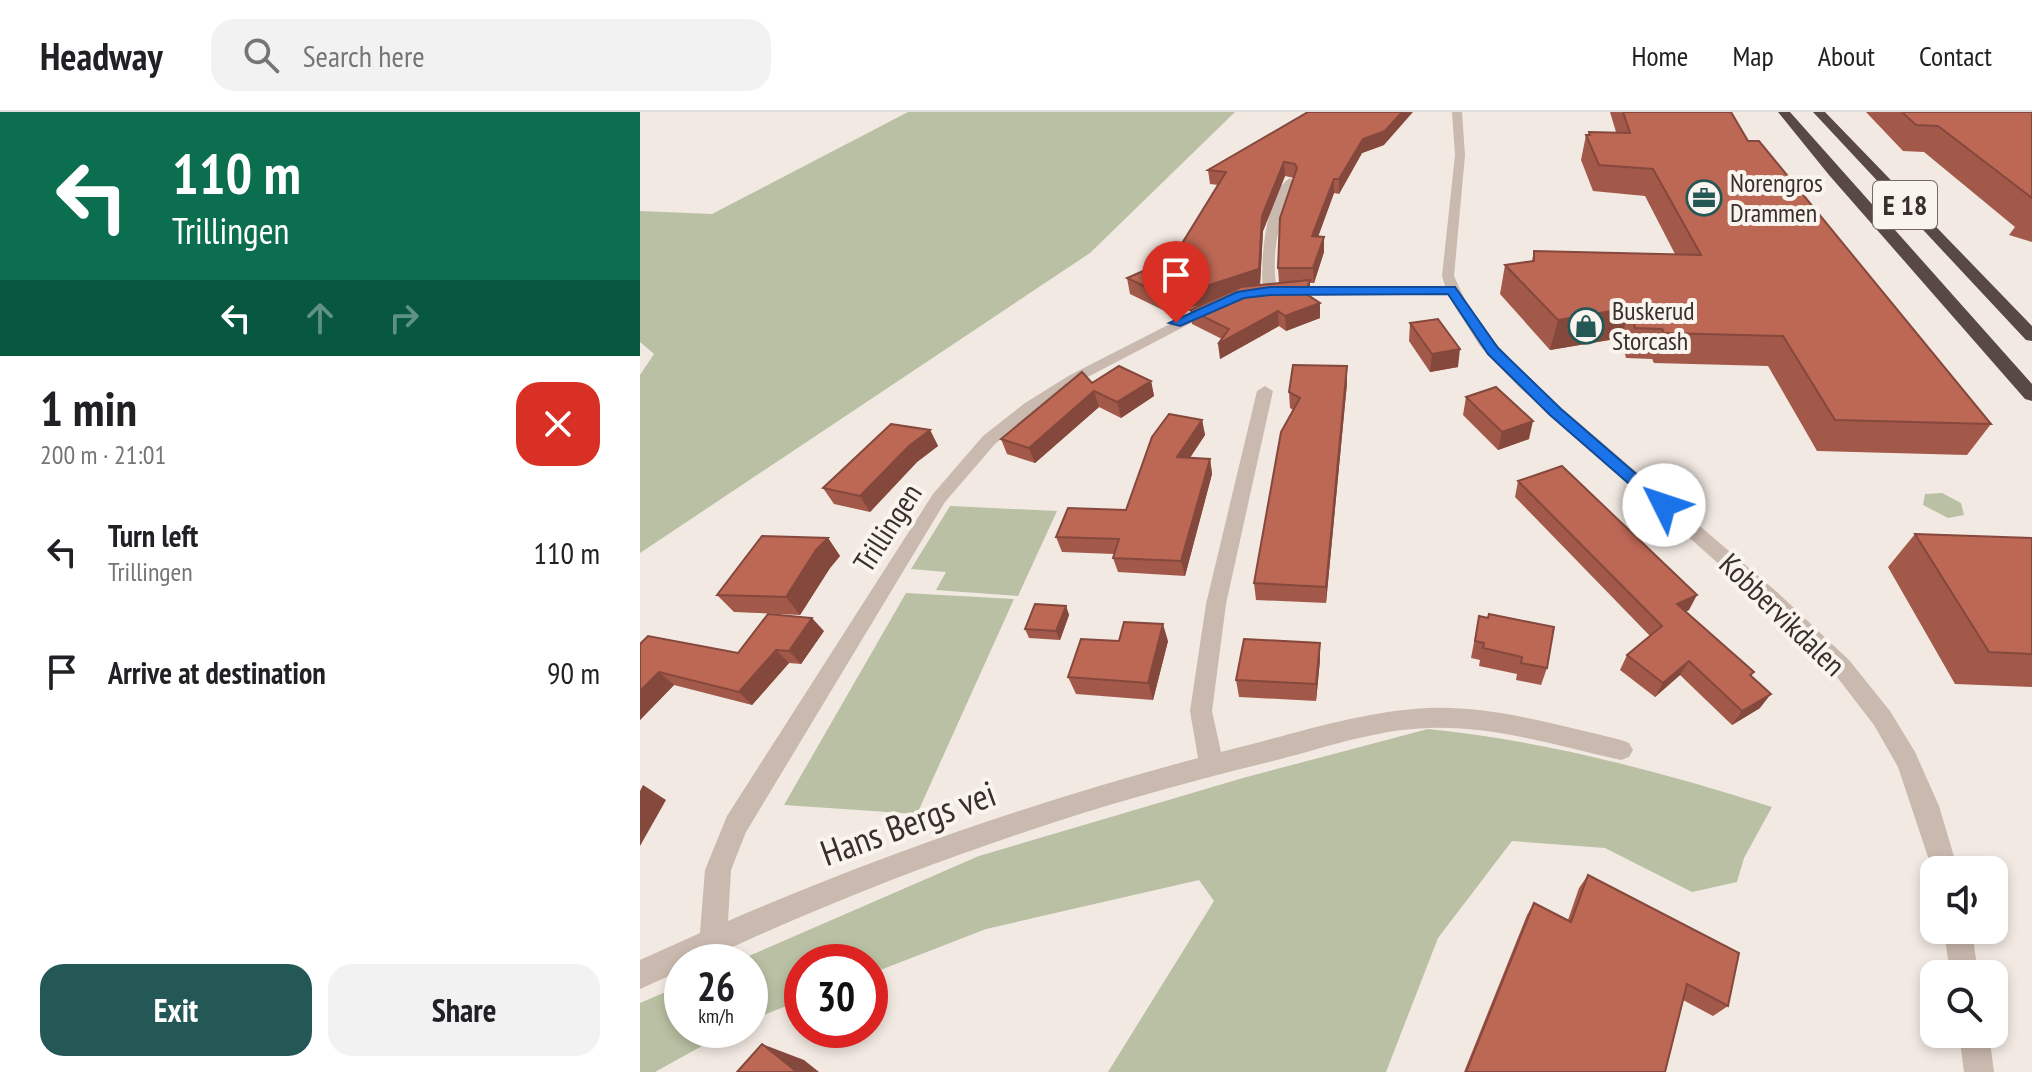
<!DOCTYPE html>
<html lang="en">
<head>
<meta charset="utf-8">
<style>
	body { margin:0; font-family:"PT Sans Narrow",sans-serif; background:#f2f2f2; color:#202124; height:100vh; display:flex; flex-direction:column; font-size:30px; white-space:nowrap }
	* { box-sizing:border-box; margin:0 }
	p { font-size:26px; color:#757577 }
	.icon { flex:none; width:44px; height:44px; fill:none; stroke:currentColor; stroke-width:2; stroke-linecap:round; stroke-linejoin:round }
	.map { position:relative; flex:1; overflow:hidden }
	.panel { display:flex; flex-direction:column; background:#fff; width:640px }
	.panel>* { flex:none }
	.top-card { background:#0b6e4f; color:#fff; overflow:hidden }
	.controls { position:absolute; left:1280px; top:744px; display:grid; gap:16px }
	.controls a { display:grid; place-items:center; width:88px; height:88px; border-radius:16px; background:#fff; box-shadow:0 4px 12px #0003; font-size:40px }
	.speed { position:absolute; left:24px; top:832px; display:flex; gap:16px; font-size:40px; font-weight:700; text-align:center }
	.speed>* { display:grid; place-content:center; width:104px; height:104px; border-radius:50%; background:#fff; box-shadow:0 4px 12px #0003; line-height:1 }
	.speed small { font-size:20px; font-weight:400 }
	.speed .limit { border:12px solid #d22; background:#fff; color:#111 }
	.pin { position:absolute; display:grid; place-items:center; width:68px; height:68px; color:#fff; margin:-82px -34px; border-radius:50% 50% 50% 0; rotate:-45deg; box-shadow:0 0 8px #0007 }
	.pin .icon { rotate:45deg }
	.me { position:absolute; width:88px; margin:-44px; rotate:311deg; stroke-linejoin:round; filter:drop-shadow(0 0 6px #0008) }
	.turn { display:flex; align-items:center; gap:28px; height:168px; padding:0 40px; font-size:36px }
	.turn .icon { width:104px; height:104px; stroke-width:2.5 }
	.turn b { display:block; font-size:56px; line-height:68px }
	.lanes { display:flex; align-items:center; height:76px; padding:0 40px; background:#0003; justify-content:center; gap:40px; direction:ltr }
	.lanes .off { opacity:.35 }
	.round { display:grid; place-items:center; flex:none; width:84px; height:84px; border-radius:24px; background:#f2f2f2 }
	.headline { display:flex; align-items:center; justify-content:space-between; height:136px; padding:0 40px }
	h1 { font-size:48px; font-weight:800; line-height:60px }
	.action { display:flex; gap:16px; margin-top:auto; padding:16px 40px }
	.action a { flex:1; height:92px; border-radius:24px; background:#245857; color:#fff; font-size:32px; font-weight:800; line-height:92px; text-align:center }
	.action a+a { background:#f2f2f2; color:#202124 }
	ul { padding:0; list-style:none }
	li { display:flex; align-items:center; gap:24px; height:120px; padding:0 40px }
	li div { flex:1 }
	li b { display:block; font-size:30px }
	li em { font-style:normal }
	header { display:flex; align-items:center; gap:48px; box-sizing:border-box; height:112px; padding:0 40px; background:#fff; border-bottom:2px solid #e0e0e0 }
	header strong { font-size:38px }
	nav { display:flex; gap:44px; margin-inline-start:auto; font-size:28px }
	.search { width:560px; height:72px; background:#f2f2f2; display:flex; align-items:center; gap:20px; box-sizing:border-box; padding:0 28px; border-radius:24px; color:#757577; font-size:30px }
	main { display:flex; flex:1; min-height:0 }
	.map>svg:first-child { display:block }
	.green { fill:#b9c0a3 }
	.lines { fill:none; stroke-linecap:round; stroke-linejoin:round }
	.minor { fill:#cab9ae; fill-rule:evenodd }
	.highway { fill:#594944; fill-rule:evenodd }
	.wall { fill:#a35949; fill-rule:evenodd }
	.shaded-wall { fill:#84483c }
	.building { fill:#bd6755; stroke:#84483c; stroke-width:2 }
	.route { fill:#1a73e8; stroke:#114b97; stroke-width:2 }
	.labels { text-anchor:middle; stroke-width:8; stroke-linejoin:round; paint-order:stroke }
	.far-poi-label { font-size:26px; fill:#392f2c; stroke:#faf4ee; text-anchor:start }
	.shield { fill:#faf4ee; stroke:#736a66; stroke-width:2 }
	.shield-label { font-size:28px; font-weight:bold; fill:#392f2c }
	.street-label { font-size:30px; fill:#392f2c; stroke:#faf4ee }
	.near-street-label { font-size:36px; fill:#392f2c; stroke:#faf4ee }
</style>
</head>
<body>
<header>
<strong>Headway</strong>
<div class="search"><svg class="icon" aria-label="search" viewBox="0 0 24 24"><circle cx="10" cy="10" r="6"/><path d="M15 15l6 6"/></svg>Search here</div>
<nav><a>Home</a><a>Map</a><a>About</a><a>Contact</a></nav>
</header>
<main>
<section class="panel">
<div class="top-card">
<div class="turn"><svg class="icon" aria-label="left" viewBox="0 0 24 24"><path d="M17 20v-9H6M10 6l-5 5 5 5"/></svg><div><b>110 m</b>Trillingen</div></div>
<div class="lanes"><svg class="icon" aria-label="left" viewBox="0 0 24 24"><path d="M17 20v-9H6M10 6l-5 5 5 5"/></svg><svg class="icon off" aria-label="ahead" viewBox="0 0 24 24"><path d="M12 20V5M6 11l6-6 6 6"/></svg><svg class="icon off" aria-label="right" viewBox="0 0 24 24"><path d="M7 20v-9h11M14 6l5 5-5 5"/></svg></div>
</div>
<div class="headline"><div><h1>1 min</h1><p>200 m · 21:01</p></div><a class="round" style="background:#d93025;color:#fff"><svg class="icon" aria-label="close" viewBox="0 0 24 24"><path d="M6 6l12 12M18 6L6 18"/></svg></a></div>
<ul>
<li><svg class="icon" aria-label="left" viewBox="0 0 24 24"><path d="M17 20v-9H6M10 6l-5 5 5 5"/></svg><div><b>Turn left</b><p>Trillingen</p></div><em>110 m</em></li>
<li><svg class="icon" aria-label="arrive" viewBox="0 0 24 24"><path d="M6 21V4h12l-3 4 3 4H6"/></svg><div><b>Arrive at destination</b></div><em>90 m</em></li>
</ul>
<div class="action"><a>Exit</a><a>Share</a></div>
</section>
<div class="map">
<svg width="1392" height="960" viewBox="0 0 1392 960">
	<rect width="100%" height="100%" fill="#f2e9e2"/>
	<path class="green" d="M268,0H595L450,141L0,441V263L14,242L0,230V99L72,102Z
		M1302,381L1321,391L1324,403L1308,406L1283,393L1285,382Z
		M310,394L417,399L378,484L296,478L306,460L271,457Z
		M266,481L374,487L277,702L144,693Z
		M788,617C906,629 1019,659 1132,695L1104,746L1097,770L1052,780L965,736L872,729L798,826L746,960H468L574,789L559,768L346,817L230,862V850H162V888L110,908V850H95L339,744L603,666Z
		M42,873V918H91L15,960H0V891Z"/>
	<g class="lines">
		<path class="minor" d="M812,0H822L825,43L814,164L834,207L890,269L1137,480L1209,548L1250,599L1275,640L1299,694L1318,758H1294V763L1258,655L1234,613L1194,561L1123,491L879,275L840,234L807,182L643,183L636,179L630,183L623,179C620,153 625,80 650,66L655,69C640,105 630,139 637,179L643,175L805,174L802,164L815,43Z
			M573,190L578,191V197L440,269L397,297L355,332L305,390L106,720L91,758L88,809C241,743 397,689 558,646L550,599L566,492L617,279L625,274L633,279L586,492L572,599L581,640C648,624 719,599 789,596C854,594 918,613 981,628L989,631L993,638L989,645L981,648C919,634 855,614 790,616C734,617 679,638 625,651C430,698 241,765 60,850H42V858L0,877V848L60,821L65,758L87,704L293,382L343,324L385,291L430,263Z
			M1304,818H1332L1338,862H1310Z
			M1319,922H1349L1354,960H1324Z"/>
		<path class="highway" d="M1138,0H1150L1392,272V289L1385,287L1189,63Z
			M1173,0H1185L1392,214V229L1386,228Z"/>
	</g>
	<path class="wall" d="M970,0H1091L1108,29L1351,312L1327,343L1177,339L1128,254L1014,251L1012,247L986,246L981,226L910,238L860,182L865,153L892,149L894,139L1035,142L1005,84L953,79L941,48L946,23H948L949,20H976Z
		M1226,0H1392V130L1369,123L1375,115L1284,40L1263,39Z
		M744,33L722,41L699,82L694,81L678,124L684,125V140L674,171H670V184L680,191V206L646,219L639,214L580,247L582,227L552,212L550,198L563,192L531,202L490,182L487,166L533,146L578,73L570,72L568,58ZM645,64L654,66L638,156L639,171L620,173L623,119Z
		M770,211L818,255L790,260L769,229Z
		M707,254V271L686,491L616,488L614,471L653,298L650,296L649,280Z
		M511,269L514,284L481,306L459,295L395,351L367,342L361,327L452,271Z
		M826,285L889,327L858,338L823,303Z
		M562,308L565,323L550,346L570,347L572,362L545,464L478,460L473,446L474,442L422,440L416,425L486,398Z
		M290,318L298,334L277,350L230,400L194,392L183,376Z
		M878,369L1049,498L1045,500L1114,560L1111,564L1120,596L1092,613L1040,563L1015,585L980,558L987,543L1010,524L875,385Z
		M1275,422L1392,426V575L1315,572L1248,455Z
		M188,426L200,444L190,456L160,503L94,500L77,483Z
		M426,494L429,503L420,528L389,526L385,517Z
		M839,504L907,556L901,573L876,568L877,562L839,554L840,548L831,546Z
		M184,519L161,552L149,551L112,593L34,573L0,608V532L98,541Z
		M479,529H528L513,588L436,582L428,565Z
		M680,548L676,589L599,585L596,568Z
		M948,763L1088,894L1073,904L1043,888L1025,960H824L887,803L894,791L928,808L939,776Z"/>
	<path class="shaded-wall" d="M762,0H773L744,33L722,41L699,82V67L723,27Z
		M644,50L645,64L623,119L620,173L531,202L529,186L622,104Z
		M694,67V81L673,139L672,124Z
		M684,125V140L674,171L673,156Z
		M670,168V183L666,196L665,181Z
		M680,191V206L646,219L645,204Z
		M990,196L981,226L910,238L918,208Z
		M638,199L639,214L580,247L578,232Z
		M820,237L818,255L790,260L792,242Z
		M707,254V271L686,491V475Z
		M511,269L514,284L481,306L477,290Z
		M454,279L459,295L395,351L389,336Z
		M562,308L565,323L540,360L537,345Z
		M893,309L889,327L858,338L862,320Z
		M290,318L298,334L277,350L230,400L220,384L269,334Z
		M570,347L572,362L545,464L541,449Z
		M188,426L200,444L190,456L160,503L146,485L176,438Z
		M1057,483L1049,498L1029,507L1037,492Z
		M426,494L429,503L420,528L416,519Z
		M172,506L184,519L161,552L149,539Z
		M523,512L528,529L513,588L508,571Z
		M680,531V548L676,589V572Z
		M136,538L149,551L112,593L99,580Z
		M1049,549L1040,563L1015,585L1023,571Z
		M19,560L34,573L0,608V579Z
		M1131,582L1120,596L1092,613L1102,599Z
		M3,673L26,688L0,734V679Z
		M122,932L164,948L179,960H157Z"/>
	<path class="building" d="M668,0H762L745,19L723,27L699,67H694L672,124L684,125L673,156H638L640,106L657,56L655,52L644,50L622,104L619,157L529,186L487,166L533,146L586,60L568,58Z
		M983,0H1091L1108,29H1119L1351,312L1195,308L1143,224L1024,221L1022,217L995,216L990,196L918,208L865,153L894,149V139L1061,143L1013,57L959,53L946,23H950L949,20L990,21Z
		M1262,0H1392V86L1298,14L1276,13Z
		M670,168L665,181L680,191L645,204L638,199L578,232L589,217L550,198L601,175Z
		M798,207L820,237L792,242L770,211Z
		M653,253L707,254L686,475L614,471L641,320L660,286L649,280Z
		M479,254L511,269L477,290L454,279L389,336L361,327L442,260L452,271Z
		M856,275L893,309L862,320L826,285Z
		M529,302L562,308L537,345L570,347L541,449L473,446L479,427L416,425L428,396L486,398L512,325Z
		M251,312L290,318L269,334L220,384L183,376Z
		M922,354L1057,483L1037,492L1114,560L1110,563L1131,582L1102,599L1049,549L1023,571L987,543L1022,514L878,369Z
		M1275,422L1392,426V542L1349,540Z
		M122,424L188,426L176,438L146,485L77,483Z
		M395,492L426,494L416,519L385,517Z
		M128,502L172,506L149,539L136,538L99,580L19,560L0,579V532L8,524L98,541Z
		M849,502L914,515L907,556L881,551L882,545L843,536L844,531L835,529L839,504L848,506Z
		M484,510L523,512L508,571L428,565L441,527L479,529Z
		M604,527L680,531L676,572L596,568Z
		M948,763L1099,841L1088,894L1047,872L1025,960H826L894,791L931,810Z
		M122,932L157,960H97Z"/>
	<path class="route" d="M630,175H815L858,236L921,297L1032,393L1029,397H1018L910,303L848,242L808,182L630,183L604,186L540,214L529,211L597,180Z"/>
	<defs>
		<symbol id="office-ring" viewBox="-11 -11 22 22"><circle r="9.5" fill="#faf4ee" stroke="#245857" stroke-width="1.5"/><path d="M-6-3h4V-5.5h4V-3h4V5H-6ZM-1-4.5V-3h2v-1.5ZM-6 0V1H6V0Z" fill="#245857"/></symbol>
		<symbol id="shop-ring" viewBox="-11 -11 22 22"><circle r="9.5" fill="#faf4ee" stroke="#245857" stroke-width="1.5"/><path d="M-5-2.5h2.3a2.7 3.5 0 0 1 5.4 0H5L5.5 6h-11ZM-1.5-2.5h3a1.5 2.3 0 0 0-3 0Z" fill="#245857"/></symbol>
	</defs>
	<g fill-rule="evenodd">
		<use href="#office-ring" x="1044" y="66" width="40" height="40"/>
		<use href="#shop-ring" x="926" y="194" width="40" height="40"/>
	</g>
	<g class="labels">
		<g class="far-poi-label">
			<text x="1090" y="80">Norengros<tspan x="1090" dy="30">Drammen</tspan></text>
			<text x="972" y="208">Buskerud<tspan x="972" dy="30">Storcash</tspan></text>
		</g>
		<rect class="shield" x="1233" y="69" width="64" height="48" rx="6"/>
		<g class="shield-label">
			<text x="1265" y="103">E 18</text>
		</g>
		<g class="street-label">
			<text transform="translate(248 416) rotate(-57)" y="10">Trillingen</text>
			<text transform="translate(1142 503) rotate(44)" y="10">Kobbervikdalen</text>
		</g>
		<g class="near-street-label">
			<text transform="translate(268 711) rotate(-20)" y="13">Hans Bergs vei</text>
		</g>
	</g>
</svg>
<div class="controls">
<a><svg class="icon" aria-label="sound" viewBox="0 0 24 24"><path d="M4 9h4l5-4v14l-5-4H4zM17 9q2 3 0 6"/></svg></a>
<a><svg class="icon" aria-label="search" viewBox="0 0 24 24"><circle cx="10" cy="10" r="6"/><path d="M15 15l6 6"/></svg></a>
</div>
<div class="speed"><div>26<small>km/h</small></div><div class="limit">30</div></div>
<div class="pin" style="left:536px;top:211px;background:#d93025"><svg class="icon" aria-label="arrive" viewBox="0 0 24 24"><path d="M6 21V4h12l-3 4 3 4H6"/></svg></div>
<svg class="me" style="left:1024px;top:393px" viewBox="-20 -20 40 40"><circle r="19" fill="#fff"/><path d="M0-13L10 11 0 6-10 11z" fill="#1a73e8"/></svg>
</div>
</main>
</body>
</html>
